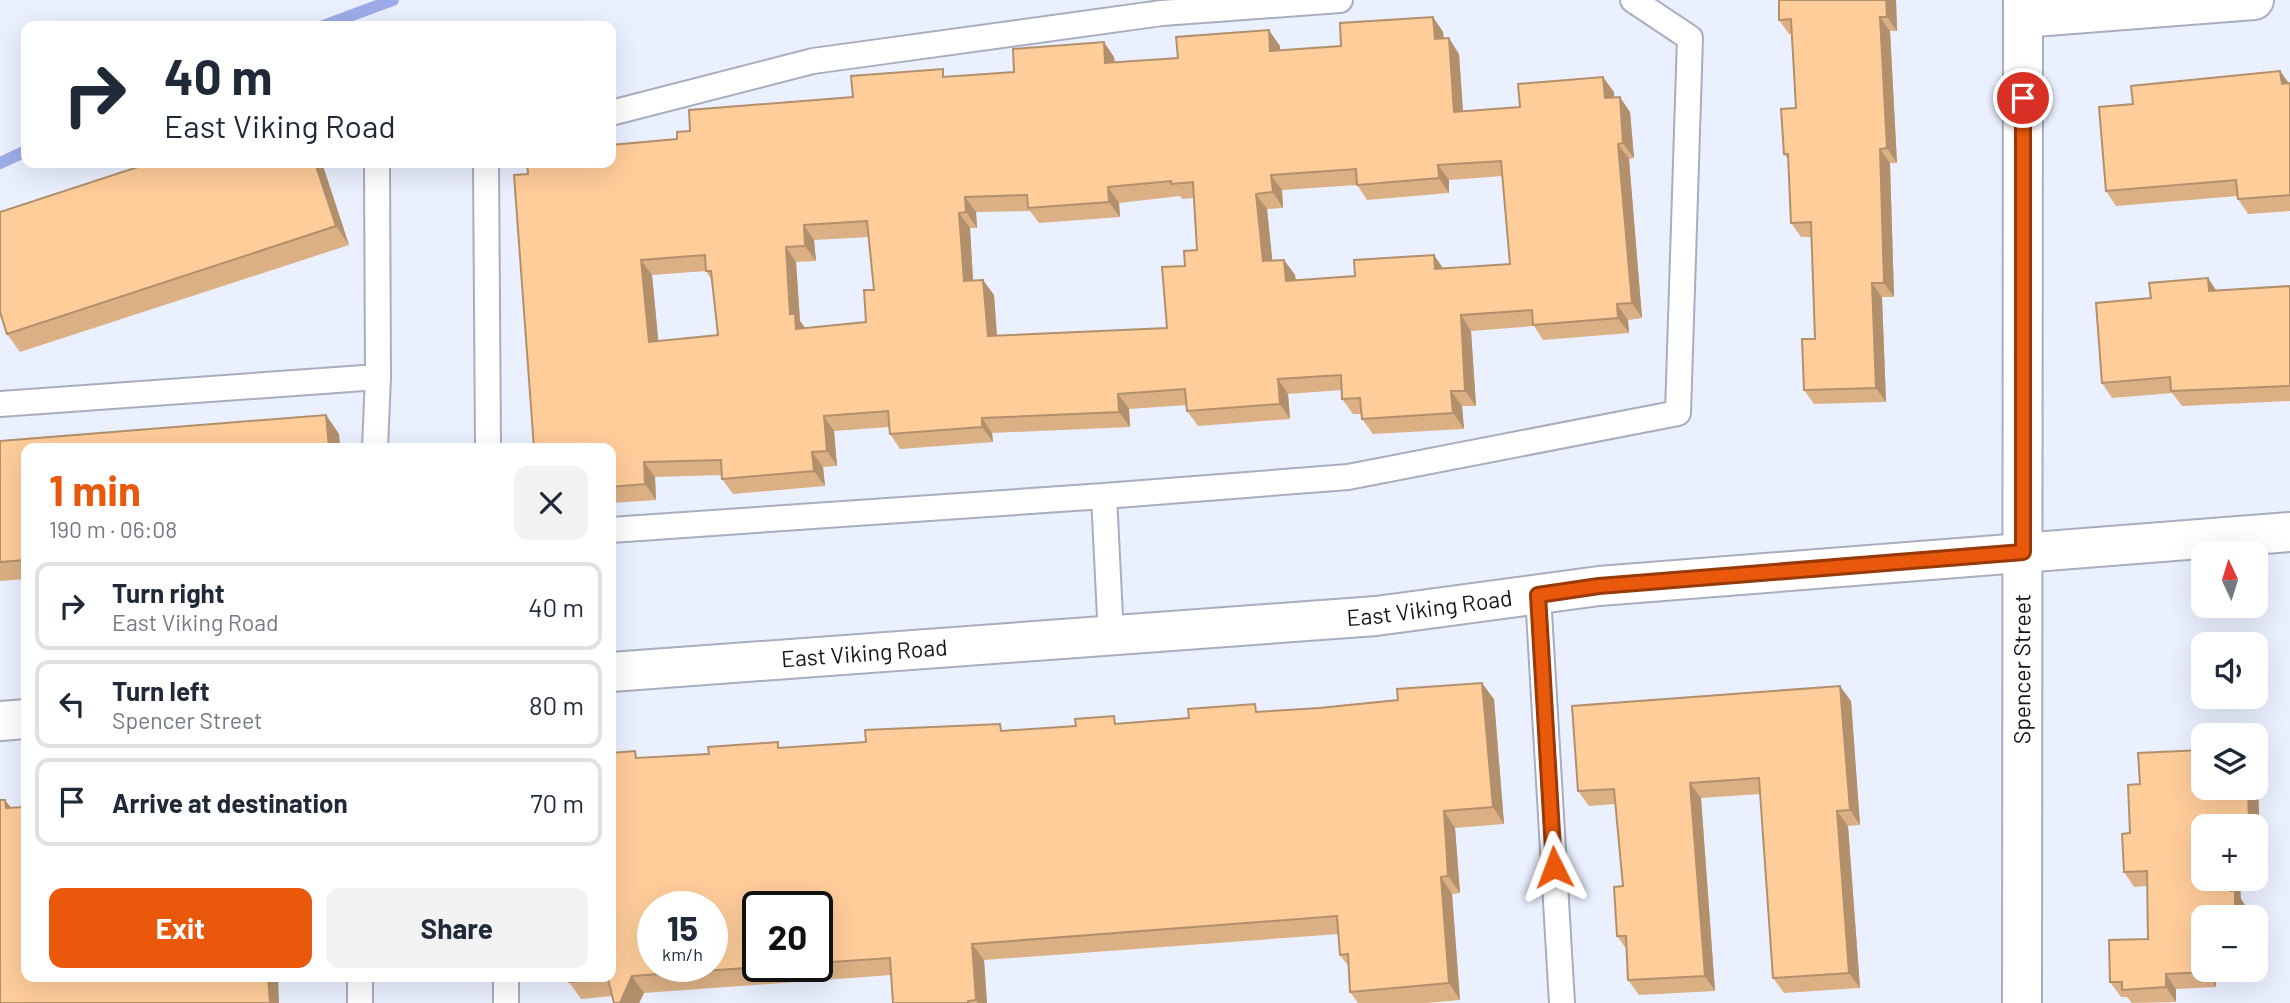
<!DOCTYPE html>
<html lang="en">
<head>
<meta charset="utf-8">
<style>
	body { margin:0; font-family:Barlow,sans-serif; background:#f2f2f3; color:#1f2937; height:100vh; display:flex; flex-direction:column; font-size:26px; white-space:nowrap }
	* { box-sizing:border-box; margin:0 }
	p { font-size:23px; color:#747a83 }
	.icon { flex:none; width:38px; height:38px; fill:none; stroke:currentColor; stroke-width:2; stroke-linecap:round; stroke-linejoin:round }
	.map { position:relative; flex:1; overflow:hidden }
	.panel { position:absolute; left:21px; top:443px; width:595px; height:539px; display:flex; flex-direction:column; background:#fff; border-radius:14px; box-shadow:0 7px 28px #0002 }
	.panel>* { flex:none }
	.hud { position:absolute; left:21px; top:21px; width:595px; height:147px; border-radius:14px; box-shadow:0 7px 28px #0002; background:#fff; color:#1f2937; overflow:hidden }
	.needle { width:46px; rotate:356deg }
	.controls { position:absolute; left:2191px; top:541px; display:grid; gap:14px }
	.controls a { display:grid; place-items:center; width:77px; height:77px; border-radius:14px; background:#fff; box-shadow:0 7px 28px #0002; font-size:35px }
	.speed { position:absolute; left:637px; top:891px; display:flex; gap:14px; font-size:35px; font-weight:700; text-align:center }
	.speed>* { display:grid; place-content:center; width:91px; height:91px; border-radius:50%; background:#fff; box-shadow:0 7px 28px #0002; line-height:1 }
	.speed small { font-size:18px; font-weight:400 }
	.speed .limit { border:4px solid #111; border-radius:10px; background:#fff; color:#111 }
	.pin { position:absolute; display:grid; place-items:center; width:60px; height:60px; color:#fff; margin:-30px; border:4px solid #fff; border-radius:50%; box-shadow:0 2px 7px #0007 }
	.me { position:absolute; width:77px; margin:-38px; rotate:357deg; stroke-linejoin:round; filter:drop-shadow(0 0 5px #0008) }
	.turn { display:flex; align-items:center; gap:24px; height:147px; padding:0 28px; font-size:32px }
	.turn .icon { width:91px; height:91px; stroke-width:2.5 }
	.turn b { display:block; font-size:49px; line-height:60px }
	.round { display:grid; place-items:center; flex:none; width:74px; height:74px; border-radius:14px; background:#f2f2f3 }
	.overview { display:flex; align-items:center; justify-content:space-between; height:119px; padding:0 28px }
	h1 { font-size:42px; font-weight:700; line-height:52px; color:#ea580c }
	.primary-button { display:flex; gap:14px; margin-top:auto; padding:14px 28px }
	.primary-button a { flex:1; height:80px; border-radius:14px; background:#ea580c; color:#fff; font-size:28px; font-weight:700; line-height:80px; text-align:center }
	.primary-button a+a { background:#f2f2f3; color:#1f2937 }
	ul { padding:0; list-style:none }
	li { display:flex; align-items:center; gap:21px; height:88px; margin:0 14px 10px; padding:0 14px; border:4px solid #e0e1e3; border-radius:14px }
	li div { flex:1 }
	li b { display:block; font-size:26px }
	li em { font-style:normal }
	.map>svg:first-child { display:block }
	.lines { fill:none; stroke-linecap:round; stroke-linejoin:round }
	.stream { stroke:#9dace8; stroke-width:12 }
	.service-casing { stroke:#a8adbf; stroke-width:28 }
	.minor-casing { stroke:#a8adbf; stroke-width:42 }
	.tertiary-casing { stroke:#a8adbf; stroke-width:42 }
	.service { stroke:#fff; stroke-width:24 }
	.minor { stroke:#fff; stroke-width:38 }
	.tertiary { stroke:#fff; stroke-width:38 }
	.wall { fill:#dbb084; fill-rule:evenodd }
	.shaded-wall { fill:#b2906c }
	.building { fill:#ffcd9a; stroke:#b2906c; stroke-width:2; fill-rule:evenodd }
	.route-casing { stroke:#983908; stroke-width:18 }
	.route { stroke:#ea580c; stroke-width:12 }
	.labels { text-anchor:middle; stroke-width:6; stroke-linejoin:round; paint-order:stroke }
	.street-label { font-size:23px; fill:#15171e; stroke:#fff }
</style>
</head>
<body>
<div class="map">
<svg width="2290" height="1003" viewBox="0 0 2290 1003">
	<rect width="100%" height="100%" fill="#ebf0ff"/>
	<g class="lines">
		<path class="stream" d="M323,26L393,0
			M0,163L26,151"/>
		<defs>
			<path id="service" d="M611,113L813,61L1162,13L1340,0
				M377,163L378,377
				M486,163L488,448
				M0,404L378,377L375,448
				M1104,496L1348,477L1678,413L1690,38L1633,0
				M611,530L1104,496L1111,637
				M1538,595L1562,1003
				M506,976V1003
				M360,1003V976"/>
			<path id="minor" d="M2023,18L2254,0"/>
			<g id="tertiary">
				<path id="s1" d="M611,672L1376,616L1599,586L2290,532"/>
				<path d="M0,721L26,719"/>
				<path id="s2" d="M2022,1003L2023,0"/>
			</g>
		</defs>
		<use href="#service" class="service-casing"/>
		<use href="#minor" class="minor-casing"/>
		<use href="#tertiary" class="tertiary-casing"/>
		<use href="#service" class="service"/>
		<use href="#minor" class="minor"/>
		<use href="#tertiary" class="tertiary"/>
	</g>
	<path class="wall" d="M1779,0H1896L1897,31H1890L1897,163H1890L1894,297H1882L1886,402L1814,404L1804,390L1815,339L1812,237H1801L1791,223L1789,161L1784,154L1796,108L1792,34H1789L1779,20Z
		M1433,17L1443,32L1444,39L1459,54L1463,111L1520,107L1614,92V98L1630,112L1634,158L1629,159L1642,318L1628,320L1629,333L1543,340L1534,326L1471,331L1476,406H1462L1464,429L1373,434L1362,419V414H1353L1342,399V390L1288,394L1290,419L1198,426L1187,411V405L1129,409L1130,427L992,433L993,442L900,449L890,434L889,427L834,431L837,466L823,467L825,486L733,494L722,479V475L655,477L656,500L611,503V448L528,174L677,139L690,131L948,76L1014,72L1114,57L1115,63L1178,58L1280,46V50L1341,46ZM1503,176L1510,264L1443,268L1434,255L1355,276L1296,280L1295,275L1284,260H1272L1267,209L1283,208L1282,190L1357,185L1367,200L1449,193V180ZM1180,196L1182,199L1194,198L1197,250L1185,266L1167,328L997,336L994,295L973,281L970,228H977L976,212L1030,211L1039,223L1120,217L1119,203ZM869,237L874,290L866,322L805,328L800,321L796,262L816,261L814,240ZM706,271L711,279L718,335L658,341L652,275Z
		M2280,71L2289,83H2290V211L2248,214L2238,199V196L2116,206L2106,191L2133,104Z
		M150,163H322L349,245L20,352L7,334Z
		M2290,286V401L2182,406L2172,393L2112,398L2102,383L2151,298L2217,290Z
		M326,415L339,434L340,448H26V579L0,581V441Z
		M1494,699L1504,824L1455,828L1460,893L1452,894L1460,1000L1426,1003H1358L1350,992L1349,967L1340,955L1339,934L984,960L987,1003H893L891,975L644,993L639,1003H614L612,996L581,999L569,982L640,758L866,742L1005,731L1119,723L1260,712ZM817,906V966H758Z
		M1851,701L1860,825L1848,826L1860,988L1784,993L1773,978L1760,794L1701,798L1715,991L1639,995L1628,980L1627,950L1617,936L1623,886L1615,804L1589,806L1578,791Z
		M2256,762L2257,763L2260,838H2256V826H2203L2241,899L2245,905L2203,917V970H2247V971H2216V987L2176,989V1002L2132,1003L2127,997H2121L2110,982L2148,939L2147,886L2134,887L2124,872L2256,788Z"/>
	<path class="shaded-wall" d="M1886,0H1896L1897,31L1887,17Z
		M1433,17L1443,32L1445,55L1435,39Z
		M1880,17L1890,31L1897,163L1887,148Z
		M1269,30L1280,46L1281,66L1270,51Z
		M1449,38L1459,54L1464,127L1454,112Z
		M1104,42L1114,57L1116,78L1105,63Z
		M2280,71L2290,85L2282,84Z
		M1603,77L1614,92L1615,114L1605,98Z
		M1620,97L1630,112L1634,158L1623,143Z
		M1618,144L1629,159L1642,318L1632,303Z
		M1880,149L1890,163L1894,297L1884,283Z
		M315,163H322L349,245L336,226Z
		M1438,165L1449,180V193L1439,178Z
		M1271,175L1282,190L1283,208L1273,192Z
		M1108,187L1119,203L1120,217L1109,202Z
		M1256,194L1267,209L1274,276L1263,261Z
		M965,197L976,212L977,228L966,212Z
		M959,213L970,228L974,297L964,281Z
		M804,225L814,240L816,261L805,246Z
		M786,247L796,262L800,321L806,329H796L790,314Z
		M1434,255L1444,270L1435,269Z
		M641,260L652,275L660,357L649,342Z
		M1284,260L1295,275L1297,296L1286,281Z
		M2208,278L2218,293L2209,291Z
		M983,280L994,295L998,351L988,336Z
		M1872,283L1882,297L1886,402L1876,388Z
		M1617,304L1628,320L1629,333L1618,318Z
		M1461,315L1471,331L1476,406L1465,391Z
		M1278,379L1288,394L1290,419L1280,404Z
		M1451,391L1462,406L1464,429L1453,413Z
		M1118,394L1129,409L1130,427L1119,412Z
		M326,415L339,434L340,448H329Z
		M824,416L834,431L837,466L827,451Z
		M982,418L992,433L993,442L982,427Z
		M812,452L823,467L825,486L814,471Z
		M644,462L655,477L656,500L645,484Z
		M1482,683L1494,699L1504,824L1493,807Z
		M1840,686L1851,701L1860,825L1850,810Z
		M2256,762L2257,763L2260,838L2256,832V826H2252L2249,823L2248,788H2256Z
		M1690,783L1701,798L1715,991L1705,976Z
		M5,800L16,814L6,808Z
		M1444,811L1455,828L1460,893L1448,876Z
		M1837,811L1848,826L1860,988L1849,973Z
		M1441,877L1452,894L1460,1000L1449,983Z
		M2230,878H2240L2241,899L2245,905V917H2235L2231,891Z
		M972,944L984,960L987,1003H978L976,1000Z
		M2206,970H2214L2216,971V987L2206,972Z
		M2166,974L2176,989V1002L2166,987Z
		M268,976H278L279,1003H270Z
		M632,976L644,993L639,1003H620Z"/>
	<path class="building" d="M1779,0H1886L1887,17H1880L1887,148L1880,149L1884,283H1872L1876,388L1804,390L1802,339H1815L1811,222L1791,223L1788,154H1784L1781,109L1796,108L1791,19L1779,20Z
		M1433,17L1435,39L1449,38L1454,112L1520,107L1518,84L1603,77L1605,98L1620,97L1623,143L1618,144L1632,303L1617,304L1618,318L1533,325L1532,310L1461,315L1465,391H1451L1453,413L1362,419L1360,398L1342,399L1341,375L1278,379L1280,404L1187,411L1185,389L1118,394L1119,412L982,418V427L890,434L888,411L824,416L827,451L812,452L814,471L722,479L721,460L644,462L645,484L611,487V448H534L514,175L528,174L527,163H611V145L677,139V132L690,131L689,110L853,97L851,76L943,69V77L1014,72L1013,49L1104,42L1105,63L1178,58L1176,37L1269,30L1270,51L1341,46L1340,23ZM1501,161L1510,264L1435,269L1434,255L1354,260L1355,276L1286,281L1284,260L1263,261L1256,194L1273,192L1271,175L1356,169L1357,185L1439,178L1438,165ZM1171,181V184L1193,182L1197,250L1184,251L1185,266L1162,267L1167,328L988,336L983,280L964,281L959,213L966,212L965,197L1027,195L1028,208L1109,202L1108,187ZM867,221L874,290H864L866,322L796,329L795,314H790L786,247L805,246L804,225ZM705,255L706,271H711L718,335L649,342L641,260Z
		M2280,71L2282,84L2290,83V195L2238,199L2236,180L2106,191L2099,107L2133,104L2131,86Z
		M150,163H315L336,226L7,334L0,312V212Z
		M2208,278L2209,291L2290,286V386L2171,391L2170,377L2102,383L2096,303L2151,298L2149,283Z
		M326,415L329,448H26V560L0,562V441Z
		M1482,683L1493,807L1444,811L1448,876L1441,877L1449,983L1350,992L1348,954L1340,955L1337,916L972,944L976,1000L968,1001L969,1003H893L890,958L817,963V906H758V966H774L632,976L620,1003H614L608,979L569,982L568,976H611V753L635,751L636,758L709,754L708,747L778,742V748L866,742L865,730L1000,724L1001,731L1076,726L1075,719L1114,716L1115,724L1189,718L1188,709L1255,704L1256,712L1319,708L1398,700L1397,689ZM653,906H712V966H653Z
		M1840,686L1850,810L1837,811L1849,973L1773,978L1759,778L1690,783L1705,976L1628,980L1626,936H1617L1614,887L1623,886L1614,789L1578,791L1572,706Z
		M2203,750V788H2248L2249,823L2228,824V826H2203V878H2230L2231,891L2235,890V917H2203V970H2206V972L2166,974V987L2122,990V982H2110L2109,940L2148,939L2147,871L2124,872L2122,834L2130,833L2128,785L2140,784L2138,753Z
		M0,800H5L6,808L26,807V976H268L270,1003H0Z"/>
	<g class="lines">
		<defs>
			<path id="route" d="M1554,867L1538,595L1599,586L2023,552V98"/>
		</defs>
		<use href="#route" class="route-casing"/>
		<use href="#route" class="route"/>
	</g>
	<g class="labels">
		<g class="street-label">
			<text dy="8" stroke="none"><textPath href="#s1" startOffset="821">East Viking Road</textPath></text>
			<text dy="8" stroke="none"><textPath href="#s1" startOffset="254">East Viking Road</textPath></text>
			<text dy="8" stroke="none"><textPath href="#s2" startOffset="334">Spencer Street</textPath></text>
		</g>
	</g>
</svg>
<div class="controls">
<a><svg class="needle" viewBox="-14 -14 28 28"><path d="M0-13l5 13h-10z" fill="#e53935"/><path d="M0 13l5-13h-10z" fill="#747a83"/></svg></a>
<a><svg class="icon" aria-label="sound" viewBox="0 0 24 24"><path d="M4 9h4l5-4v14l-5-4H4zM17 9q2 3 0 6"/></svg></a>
<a><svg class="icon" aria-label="layers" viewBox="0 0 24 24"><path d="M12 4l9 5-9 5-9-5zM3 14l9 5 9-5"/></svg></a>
<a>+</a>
<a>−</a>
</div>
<div class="speed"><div>15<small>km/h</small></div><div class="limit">20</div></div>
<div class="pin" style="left:2023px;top:98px;background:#d93025"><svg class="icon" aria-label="arrive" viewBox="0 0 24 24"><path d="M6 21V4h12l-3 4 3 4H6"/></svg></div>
<svg class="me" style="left:1554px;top:867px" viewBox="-20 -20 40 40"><path d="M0-17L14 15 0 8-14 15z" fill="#ea580c" stroke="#fff" stroke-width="4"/></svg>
<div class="hud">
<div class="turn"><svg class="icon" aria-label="right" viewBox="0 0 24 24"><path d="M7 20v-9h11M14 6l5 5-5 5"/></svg><div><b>40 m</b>East Viking Road</div></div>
</div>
<section class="panel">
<div class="overview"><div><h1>1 min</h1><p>190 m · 06:08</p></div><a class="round"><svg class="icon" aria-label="close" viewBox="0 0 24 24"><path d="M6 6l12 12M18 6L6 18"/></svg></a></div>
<ul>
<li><svg class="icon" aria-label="right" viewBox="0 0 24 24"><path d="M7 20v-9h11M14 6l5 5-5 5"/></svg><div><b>Turn right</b><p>East Viking Road</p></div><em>40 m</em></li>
<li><svg class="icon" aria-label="left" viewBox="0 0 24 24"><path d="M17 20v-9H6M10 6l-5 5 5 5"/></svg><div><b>Turn left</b><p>Spencer Street</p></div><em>80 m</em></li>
<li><svg class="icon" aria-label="arrive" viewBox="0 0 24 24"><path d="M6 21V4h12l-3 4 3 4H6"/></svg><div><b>Arrive at destination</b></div><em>70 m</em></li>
</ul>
<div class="primary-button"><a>Exit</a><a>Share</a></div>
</section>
</div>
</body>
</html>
